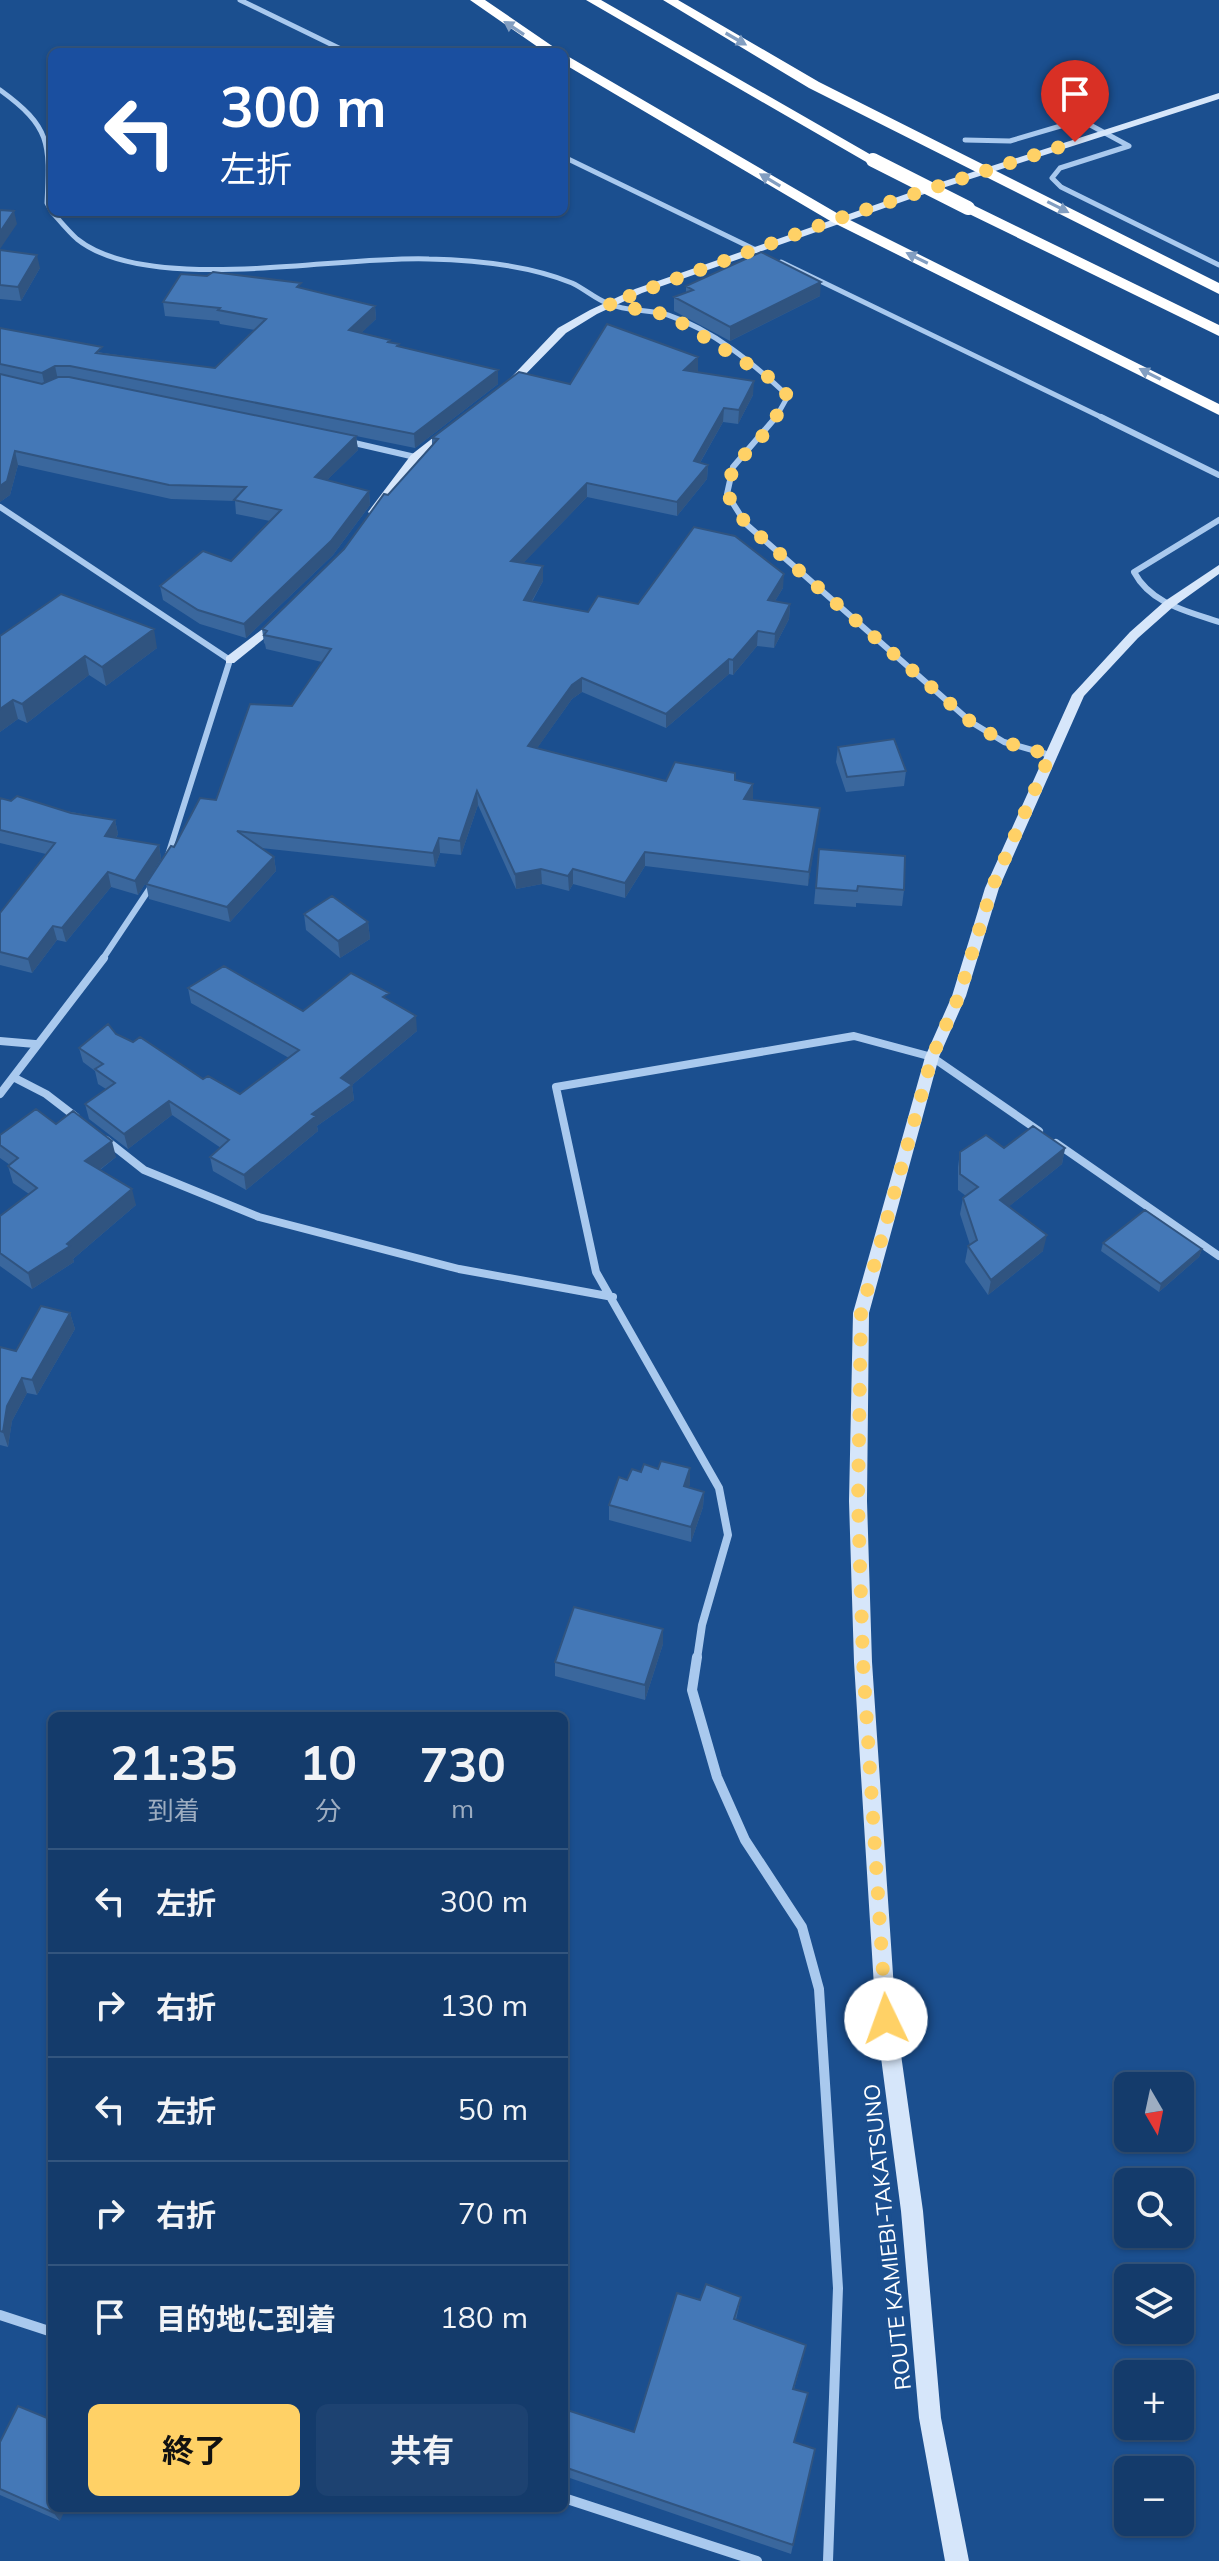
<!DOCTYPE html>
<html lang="ja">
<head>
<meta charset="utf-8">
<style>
	body { margin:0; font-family:Mulish,"Noto Sans JP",sans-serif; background:#1d4271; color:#f1f3f6; height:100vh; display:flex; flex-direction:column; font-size:30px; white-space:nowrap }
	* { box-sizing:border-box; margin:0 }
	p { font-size:26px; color:#9dadc1 }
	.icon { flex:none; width:44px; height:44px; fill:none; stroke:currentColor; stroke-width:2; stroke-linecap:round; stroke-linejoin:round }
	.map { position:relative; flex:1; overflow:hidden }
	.details { position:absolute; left:48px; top:1712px; width:520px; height:800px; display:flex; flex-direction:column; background:#143b6b; border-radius:12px; box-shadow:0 2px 6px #0004,0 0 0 2px #33557e }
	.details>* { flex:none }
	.banner { position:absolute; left:48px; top:48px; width:520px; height:168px; border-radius:12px; box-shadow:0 2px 6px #0004,0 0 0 2px #33557e; background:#1a4fa0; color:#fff; overflow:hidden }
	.needle { width:52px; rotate:171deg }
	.fabs { position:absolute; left:1114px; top:2072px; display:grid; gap:16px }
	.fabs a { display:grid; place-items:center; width:80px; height:80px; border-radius:12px; background:#143b6b; box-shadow:0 2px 6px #0004,0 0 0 2px #33557e; font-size:40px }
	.pin { position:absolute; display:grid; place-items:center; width:68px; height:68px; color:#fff; margin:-82px -34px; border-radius:50% 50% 50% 0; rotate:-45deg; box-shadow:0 0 8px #0007 }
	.pin .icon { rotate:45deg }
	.me { position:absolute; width:88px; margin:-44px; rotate:357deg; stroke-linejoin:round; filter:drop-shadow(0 0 6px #0008) }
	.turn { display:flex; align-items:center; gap:28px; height:168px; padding:0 40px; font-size:36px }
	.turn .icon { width:104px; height:104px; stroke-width:2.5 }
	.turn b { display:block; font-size:56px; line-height:68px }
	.eta { display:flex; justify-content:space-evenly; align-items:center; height:136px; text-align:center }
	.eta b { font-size:48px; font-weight:700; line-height:56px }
	.action { display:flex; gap:16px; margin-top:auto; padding:16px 40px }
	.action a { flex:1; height:92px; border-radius:12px; background:#ffd166; color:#111; font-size:32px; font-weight:700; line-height:92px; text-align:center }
	.action a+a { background:#1d4271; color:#f1f3f6 }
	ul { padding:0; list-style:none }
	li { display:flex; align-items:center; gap:24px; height:104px; padding:0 40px; border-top:2px solid #33557e }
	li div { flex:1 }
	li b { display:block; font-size:30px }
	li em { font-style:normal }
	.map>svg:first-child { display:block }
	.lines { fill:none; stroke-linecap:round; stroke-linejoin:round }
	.street-far3 { stroke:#a9c9ee; stroke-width:5 }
	.street-far2 { stroke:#a9c9ee; stroke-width:6 }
	.street-far1 { stroke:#a9c9ee; stroke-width:8 }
	.street { stroke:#a9c9ee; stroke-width:10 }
	.secondary { fill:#d6e6fa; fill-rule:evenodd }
	.highway { fill:#fff; fill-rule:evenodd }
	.highway-bridge { stroke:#fff; stroke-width:14 }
	.wall { fill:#3a679d }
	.shaded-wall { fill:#305480 }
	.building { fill:#4478b7; stroke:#305480; stroke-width:2 }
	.oneway { fill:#829ec1 }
	.route { stroke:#ffd166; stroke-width:14; stroke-dasharray:0 25.2 }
	.labels { text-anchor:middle; stroke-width:8; stroke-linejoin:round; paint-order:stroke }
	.street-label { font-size:22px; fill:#fff; stroke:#1b4f8f }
</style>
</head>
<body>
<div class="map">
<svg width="1219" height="2561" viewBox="0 0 1219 2561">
	<rect width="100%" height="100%" fill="#1b4f8f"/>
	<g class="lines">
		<path class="street-far3" d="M240,0L347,52
			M0,90C51,127 50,143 47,203L52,212
			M965,140L1010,141L1081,120L1129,146
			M1129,146L1060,168L1052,178L1061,187L1219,265
			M564,157L758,251
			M52,212C60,221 68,231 77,239C148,296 338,255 429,259C476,260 528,265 572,283C585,289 595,299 609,304C628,312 649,309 668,315C713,330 754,364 788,396L775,419
			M781,262L1105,419"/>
		<path class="street-far2" d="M776,417L733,467L727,494L746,524L971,722L1004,742L1050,755
			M1101,417L1219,475
			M350,442L415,457
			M0,507L230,660L168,855
			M1219,520L1134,572C1151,604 1187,611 1219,622
			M102,960L152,885"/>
		<path class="street-far1" d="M0,1041L35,1044
			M13,1077L46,1094L76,1117
			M0,1094L104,958
			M106,1140L144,1170L259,1217L459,1269L613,1297
			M1056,1143L1219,1256
			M697,1659L702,1625L728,1535L719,1488L596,1272L556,1087L854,1036L932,1057L1039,1131"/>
		<path class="street" d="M697,1657L692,1690L717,1777L745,1840L802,1927L819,1989L838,2288L828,2561
			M0,2315L52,2332
			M564,2498L757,2561"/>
		<path class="secondary" d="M1219,93V99L933,191L642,293L597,314L566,333L511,389L502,387L558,328L590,310L635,289L926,187Z
			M443,430L452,432L419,459L378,514H370L368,512L411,455Z
			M1219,565V574L1173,607L1138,638L1084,696L999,888L966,996L939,1057L869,1313L867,1501L872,1662L896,2019L923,2211L941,2418L969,2561H945L919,2418L901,2211L876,2019L854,1662L849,1501L853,1313L925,1057L952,996L985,888L1072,695L1130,632L1165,601Z
			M277,618L281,619V625L234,663H226V657Z"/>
		<path class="highway" d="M470,0H485L561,52H545Z
			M586,0H601L880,160L868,163Z
			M663,0H678L819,82L1219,283V294L809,88Z
			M564,54L842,216L1219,404V415L832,222L564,64Z
			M963,205H973L1219,325V336L963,211Z"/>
		<path class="highway-bridge" d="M873,160L968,208"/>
	</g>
	<path class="wall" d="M0,250L40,268L21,301L0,299Z
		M686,286L820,296L730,341L674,311V297L686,293Z
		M302,288L375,306L376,319L361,333L390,340V342L399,347L498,384L415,448L356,436L358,450L327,480L369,491L370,505L333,555L246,638L200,624L163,600L160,586L231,561L270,521L236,514L235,501L171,499L18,465L10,495L0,502V328L103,353L215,368L255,330L220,324L219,321L165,316L163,302Z
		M698,371L697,372L753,395L738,424L723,422L700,463L708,465L707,479L677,516L587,497L523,563L543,566V581L532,602L588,612L638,604L783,588L775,601L790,604L789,619L774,648L757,646L733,675L729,674L666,728L582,692L572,699L537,748L666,781L735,780L753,784L752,800L820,808L808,886L645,866L625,898L573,884L569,891L542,884L516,889L478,805L461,855L440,853L435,867L261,848L274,857L276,871L230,922L149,899L146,884L174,847L216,800L292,706L322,662L266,649L265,644L264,643L262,629L344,549L388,495L432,445V438L570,384Z
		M0,636L157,648L106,686L89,675L27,723L18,719L0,732Z
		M838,747L906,771L904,786L846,792L836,762Z
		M0,798L11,801L115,820L118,834L116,838L159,845L161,859L138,895L111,887L66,942L57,940L32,973L0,965V913L46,854L0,843Z
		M819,849L904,890L902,906L856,903V907L814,904Z
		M304,914L368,922L370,939L340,958L306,930Z
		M188,988L303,1011L390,1001L417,1031L352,1085L354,1100L317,1126L318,1131L246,1190L213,1171L210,1157L221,1148L172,1115L128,1149L89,1119L85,1104L106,1089L98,1084L95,1071L83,1062L79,1048L116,1034L203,1079L240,1094L289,1058L191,1003Z
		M56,1124L116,1157L100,1170L136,1205L73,1259L74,1262L32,1289L0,1266V1216L29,1194L13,1183L8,1166L10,1165L0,1158V1135Z
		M1004,1148H1065L1062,1164L1008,1207L1043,1251L988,1295L965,1262L968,1246L970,1245L960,1214L963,1198L966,1196L958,1190V1167L960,1152Z
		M1103,1243L1202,1249L1199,1257L1159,1292L1101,1251Z
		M70,1313L75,1329L37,1395L27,1393L12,1421L8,1447L0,1445V1347L16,1351Z
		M690,1468V1484L688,1488L704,1492L703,1507L691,1542L609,1520V1505L627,1480L641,1472L658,1469Z
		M663,1644L645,1700L555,1676V1662Z
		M741,2297L736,2320L803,2356L794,2389L793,2545L791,2554L564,2476V2409L634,2432L700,2300Z
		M0,2442L60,2521L0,2495Z"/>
	<path class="shaded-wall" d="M14,211L17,224L0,249V232Z
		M37,255L40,268L21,301L18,287Z
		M821,282L820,296L730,341V327Z
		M375,306L376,319L350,344L349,330Z
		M698,357V371L684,384V370Z
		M55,366L58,380L45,387L42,373Z
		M498,370V384L415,448L414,434Z
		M754,381L753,395L738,424L739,410Z
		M724,408L723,422L693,475L694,461Z
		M356,436L358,450L316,491L315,477Z
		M15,451L18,465L10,495L0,502V486Z
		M708,465L707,479L677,516V502Z
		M587,483V497L511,576V561Z
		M369,491L370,505L333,555L246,638L244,624Z
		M543,566V581L524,615V600Z
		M784,574L783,588L767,614L768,600Z
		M790,604L789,619L774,648L775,634Z
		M154,629L157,648L106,686L102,667Z
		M758,631L757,646L733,675V660Z
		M85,656L89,675L27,723L22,704Z
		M729,659V674L666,728V714Z
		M582,678V692L572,699L528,761V746L572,685Z
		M13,700L18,719L0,732V709Z
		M753,784V799L743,813L744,799Z
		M477,791L478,805L461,855L460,841Z
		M820,808L819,823L808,886L809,872Z
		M115,820L118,834L108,850L105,836Z
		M439,838L440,853L435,867L433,853Z
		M159,845L161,859L138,895L135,881Z
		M645,852V866L625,898V883Z
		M274,857L276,871L230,922L227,907Z
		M541,869L542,884L516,889L515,874Z
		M573,869V884L569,891L568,876Z
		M108,872L111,887L66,942L62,928Z
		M368,922L370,939L340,958L338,941Z
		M53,926L57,940L32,973L28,959Z
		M416,1016L417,1031L346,1090L352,1085L354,1100L317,1126L318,1131L246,1190L244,1175L312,1114L341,1078Z
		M169,1101L172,1115L128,1149L124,1134Z
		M112,1141L116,1157L90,1177L85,1161Z
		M1065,1148L1062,1164L997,1216L1000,1200Z
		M132,1189L136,1205L73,1259L74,1262L32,1289L28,1273L67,1244Z
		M1047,1235L1043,1251L988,1295L991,1280Z
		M1202,1249L1199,1257L1159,1292L1161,1284Z
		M70,1313L75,1329L37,1395L32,1380Z
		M22,1378L27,1393L12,1421L8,1447L3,1432L7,1406Z
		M690,1468V1484L683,1502L684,1486Z
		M704,1492L703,1507L691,1542V1527Z
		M663,1629V1644L645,1700V1685Z
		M56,2508H66L60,2521L54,2513Z"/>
	<path class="building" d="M0,210L14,211L0,232Z
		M0,250L37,255L18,287L0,285Z
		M761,252L821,282L730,327L674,297L693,290L686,286Z
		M213,272L301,283L297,287L375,306L349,330L390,340L388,342L399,344L397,346L498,370L414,434L70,366H55L42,373L0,364V328L102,347L96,353L215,368L266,319L218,310L220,308L163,302L181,274L207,276Z
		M607,324L698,357L684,370L754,381L739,410L724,408L694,461L708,465L677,502L587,483L511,561L543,566L524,600L588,612L598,596L638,604L694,527L735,536L784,574L768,600L790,604L775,634L758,631L733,660L729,659L666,714L582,678L572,685L528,746L666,781L675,762L735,773V780L753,784L744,799L820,808L809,872L645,852L625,883L573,869L568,876L541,869L515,874L477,791L460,841L439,838L433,853L237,831L274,857L227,907L146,884L171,846L174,847L200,798L216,800L250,704L292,706L331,649L264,635L267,631L262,629L344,549L384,494L388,495L438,439L432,438L519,372L570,384Z
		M0,374L42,384L58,377H69L356,436L315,477L369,491L331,541L244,624L198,610L160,586L203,551L231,561L281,510L234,500L246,487L169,485L15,451L7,481L0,486Z
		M61,594L154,629L102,667L85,656L22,704L13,700L0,709V636Z
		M894,739L906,771L847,777L838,747Z
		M17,796L71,813L115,820L105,836L159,845L135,881L108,872L62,928L53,926L28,959L0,952V913L55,843L0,830V798L11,801Z
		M819,849L905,856L904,890L858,886L857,891L816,888Z
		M332,896L368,922L338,941L304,914Z
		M224,966L303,1011L351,973L389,993L383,997L416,1016L341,1078L352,1085L312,1114L316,1116L244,1175L210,1157L229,1140L169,1101L124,1134L85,1104L115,1083L95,1069L103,1064L79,1048L108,1024L116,1034L133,1042L140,1037L203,1079L208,1076L240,1094L299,1050L188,988Z
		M36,1109L56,1124L73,1111L112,1141L85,1161L132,1189L67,1244L70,1246L28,1273L0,1253V1216L37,1188L8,1166L18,1158L0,1145V1135Z
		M1033,1126L1065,1148L1000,1200L1047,1235L991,1280L968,1246L977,1240L963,1198L978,1187L960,1174V1152L986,1135L1004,1148Z
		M1145,1210L1202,1249L1161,1284L1103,1243Z
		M41,1306L70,1313L32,1380L22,1378L7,1406L3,1432L0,1431V1347L16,1351Z
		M661,1461L690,1468L684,1486L704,1492L691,1527L609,1505L619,1477L627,1480L632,1469L641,1472L644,1464L658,1469Z
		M574,1607L663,1629L645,1685L555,1662Z
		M706,2284L741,2297L734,2319L806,2345L793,2389L808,2393L794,2442L815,2449L793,2545L564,2467V2409L634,2432L677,2293L700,2300Z
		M18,2406L52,2420V2508H56L54,2513L0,2489V2442Z"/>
	<defs><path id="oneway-solid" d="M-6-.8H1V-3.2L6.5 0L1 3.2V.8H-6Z" transform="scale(2)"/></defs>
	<g class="oneway">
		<use href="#oneway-solid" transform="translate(514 28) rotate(-147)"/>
		<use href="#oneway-solid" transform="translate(736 39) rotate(30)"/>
		<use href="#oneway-solid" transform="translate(770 180) rotate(-149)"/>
		<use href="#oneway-solid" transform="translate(1058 207) rotate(27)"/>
		<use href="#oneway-solid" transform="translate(917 258) rotate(-154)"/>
		<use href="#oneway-solid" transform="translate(1150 374) rotate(-153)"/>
	</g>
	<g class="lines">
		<path class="route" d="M886,2019L863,1662L858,1501L861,1313L932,1057L959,996L992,888L1050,755L1004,742L971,722L746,524L727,494L733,467L769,429L788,396L770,378L669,315L608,304L837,219L1075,142"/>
	</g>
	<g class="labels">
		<g class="street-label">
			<text transform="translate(887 2237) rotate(-96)" y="8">ROUTE KAMIEBI-TAKATSUNO</text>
		</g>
	</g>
</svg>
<div class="fabs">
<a><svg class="needle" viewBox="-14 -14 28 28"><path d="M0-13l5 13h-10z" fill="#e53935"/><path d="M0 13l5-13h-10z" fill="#9dadc1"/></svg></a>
<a><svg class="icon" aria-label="search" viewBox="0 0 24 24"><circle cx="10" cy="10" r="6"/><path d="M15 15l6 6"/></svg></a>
<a><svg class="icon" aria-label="layers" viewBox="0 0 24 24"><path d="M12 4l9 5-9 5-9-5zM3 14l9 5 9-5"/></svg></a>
<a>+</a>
<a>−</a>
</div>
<div class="pin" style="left:1075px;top:142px;background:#d93025"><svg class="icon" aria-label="arrive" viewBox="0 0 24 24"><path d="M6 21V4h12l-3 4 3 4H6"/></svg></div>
<svg class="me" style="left:886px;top:2019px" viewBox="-20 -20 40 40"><circle r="19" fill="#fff"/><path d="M0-13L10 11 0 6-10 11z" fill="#ffd166"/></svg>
<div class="banner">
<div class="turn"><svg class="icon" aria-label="left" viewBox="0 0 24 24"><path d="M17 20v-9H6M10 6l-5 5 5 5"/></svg><div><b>300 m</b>左折</div></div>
</div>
<section class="details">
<div class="eta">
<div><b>21:35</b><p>到着</p></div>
<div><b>10</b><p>分</p></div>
<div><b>730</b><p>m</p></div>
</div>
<ul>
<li><svg class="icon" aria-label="left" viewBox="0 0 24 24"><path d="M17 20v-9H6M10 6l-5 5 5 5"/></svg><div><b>左折</b></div><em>300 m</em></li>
<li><svg class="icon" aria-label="right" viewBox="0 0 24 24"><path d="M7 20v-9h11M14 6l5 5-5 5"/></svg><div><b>右折</b></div><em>130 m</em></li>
<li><svg class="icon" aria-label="left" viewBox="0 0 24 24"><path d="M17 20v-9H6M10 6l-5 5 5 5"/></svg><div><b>左折</b></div><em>50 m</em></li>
<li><svg class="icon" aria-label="right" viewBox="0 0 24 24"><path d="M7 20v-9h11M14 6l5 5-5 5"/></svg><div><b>右折</b></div><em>70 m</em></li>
<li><svg class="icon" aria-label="arrive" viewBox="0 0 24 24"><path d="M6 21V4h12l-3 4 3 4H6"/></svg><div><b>目的地に到着</b></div><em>180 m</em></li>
</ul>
<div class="action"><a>終了</a><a>共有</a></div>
</section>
</div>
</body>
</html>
